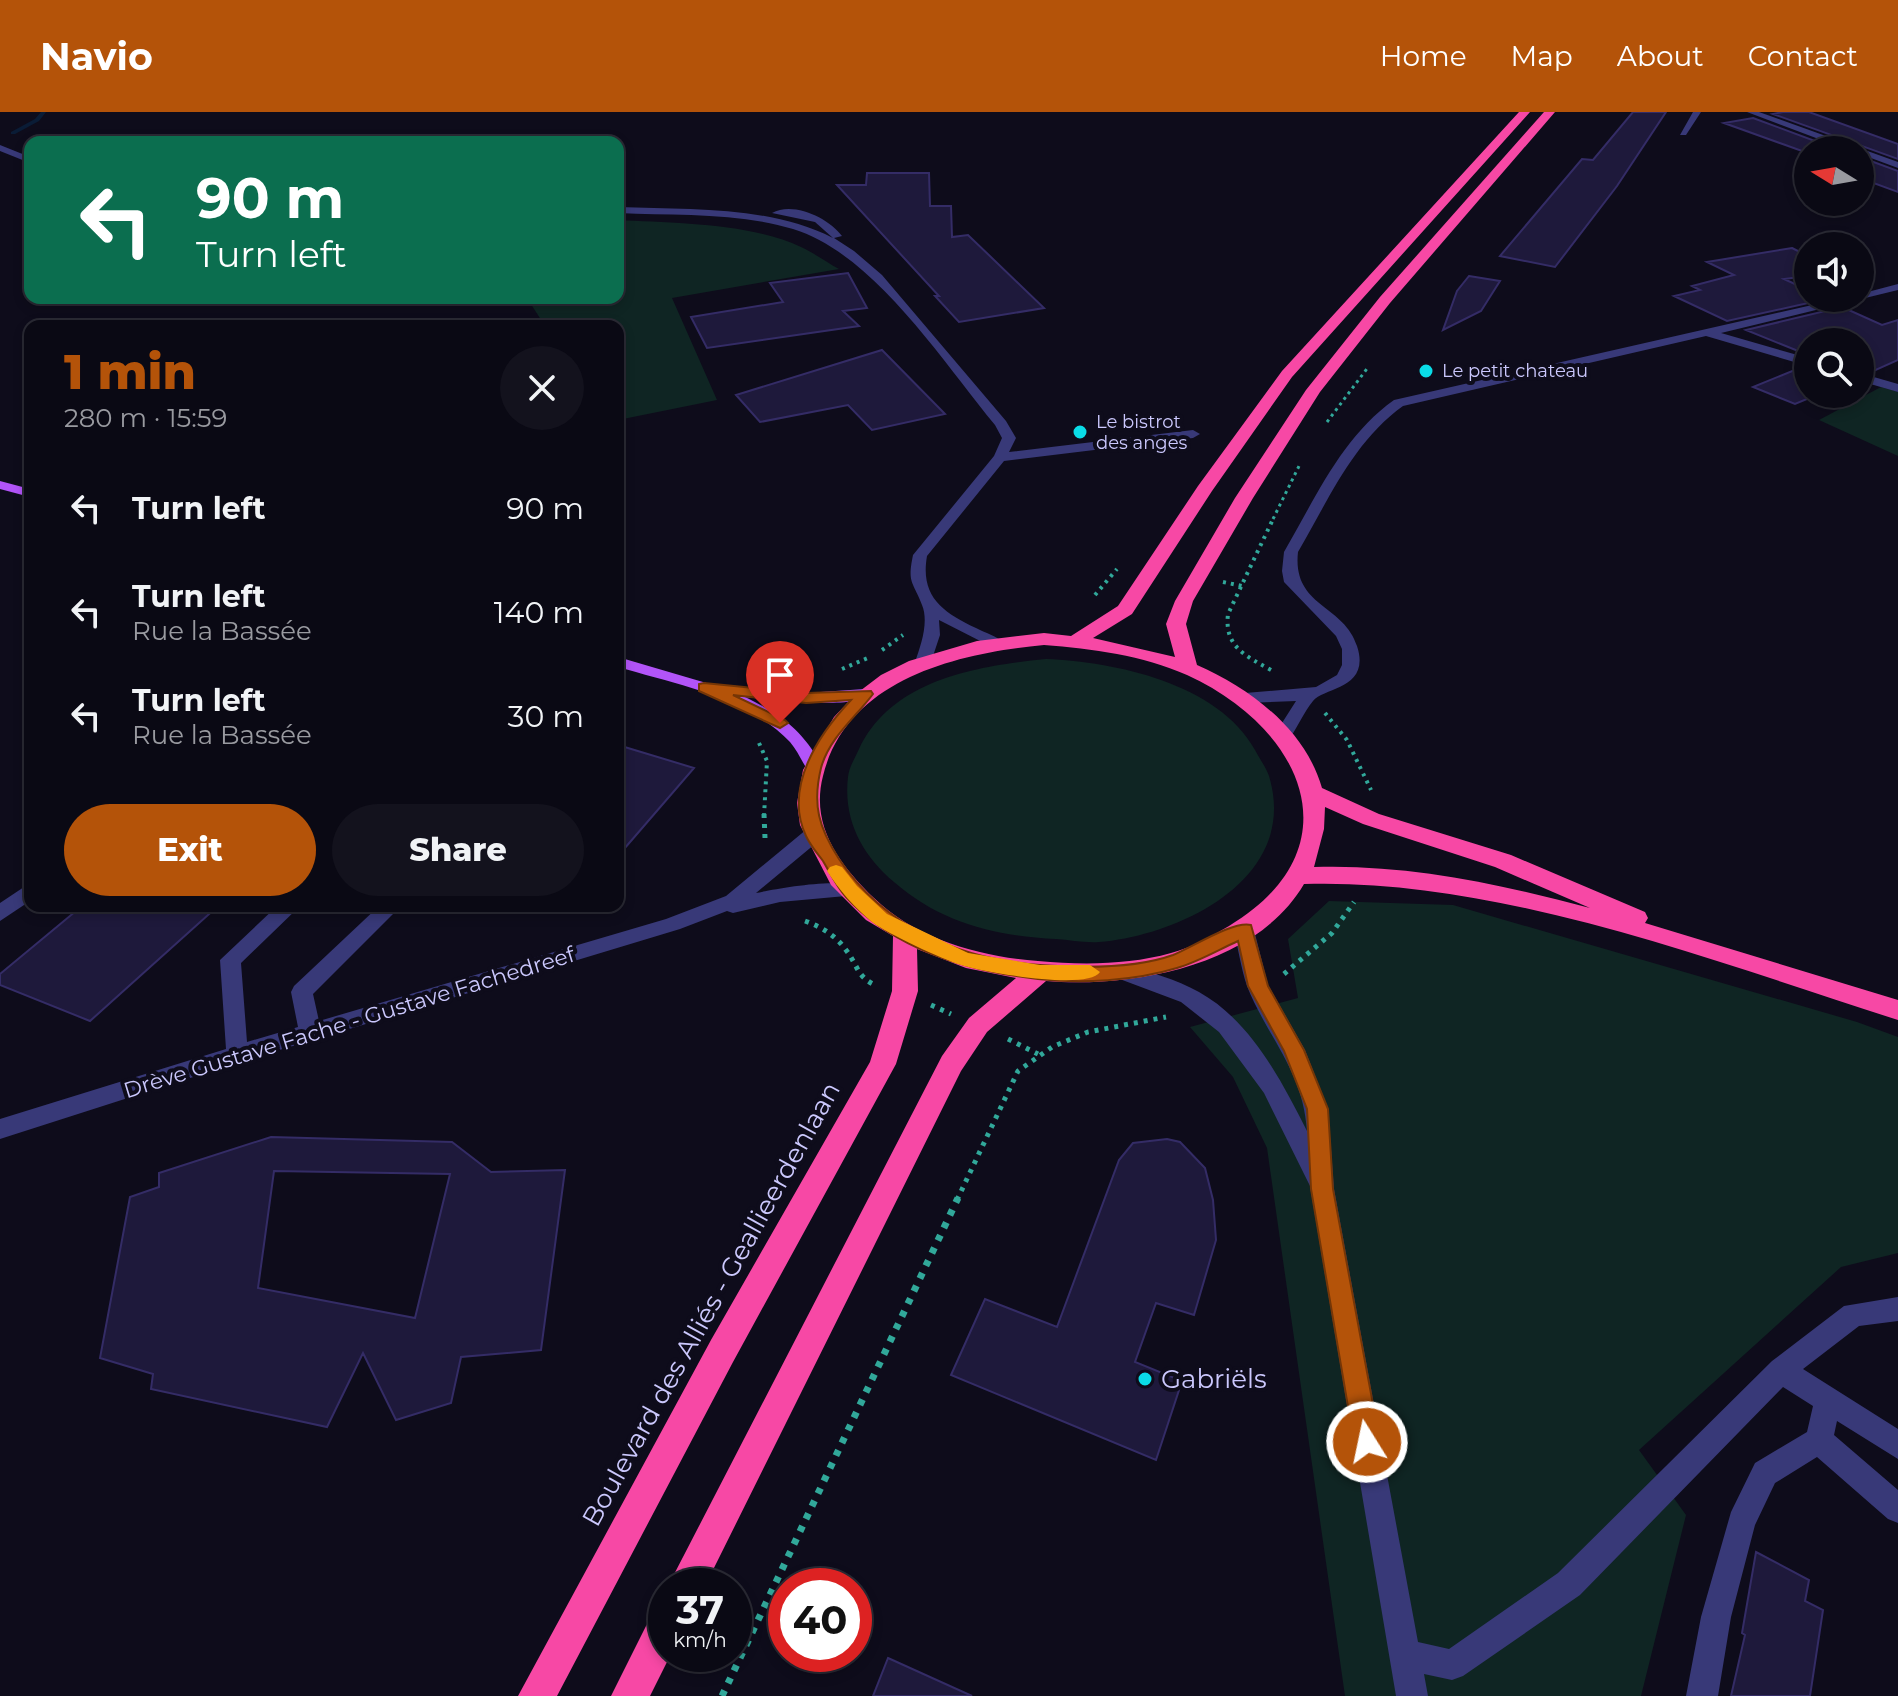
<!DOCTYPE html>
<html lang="en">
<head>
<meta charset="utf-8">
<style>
	body { margin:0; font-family:Montserrat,sans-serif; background:#13121d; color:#f1f3f6; height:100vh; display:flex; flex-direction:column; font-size:30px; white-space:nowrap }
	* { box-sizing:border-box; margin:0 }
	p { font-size:26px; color:#999aa0 }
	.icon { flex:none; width:44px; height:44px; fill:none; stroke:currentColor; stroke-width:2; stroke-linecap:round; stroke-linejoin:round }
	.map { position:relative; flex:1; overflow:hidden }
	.side { position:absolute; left:24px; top:208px; width:600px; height:592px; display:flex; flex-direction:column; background:#0a0914; border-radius:16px; box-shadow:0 4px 12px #0003,0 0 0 2px #2a2a34 }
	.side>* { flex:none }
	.hud { position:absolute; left:24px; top:24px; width:600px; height:168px; border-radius:16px; box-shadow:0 4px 12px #0003,0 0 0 2px #2a2a34; background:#0b6e4f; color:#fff; overflow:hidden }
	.needle { width:52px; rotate:281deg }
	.buttons { position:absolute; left:1794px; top:24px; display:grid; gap:16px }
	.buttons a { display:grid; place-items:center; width:80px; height:80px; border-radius:50%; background:#0a0914; box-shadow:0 4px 12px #0003,0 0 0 2px #2a2a34; font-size:40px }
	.speed { position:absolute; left:648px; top:1456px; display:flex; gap:16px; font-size:40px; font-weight:700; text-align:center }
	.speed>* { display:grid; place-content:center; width:104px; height:104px; border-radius:50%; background:#0a0914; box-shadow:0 4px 12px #0003,0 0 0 2px #2a2a34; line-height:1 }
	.speed small { font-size:20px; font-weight:400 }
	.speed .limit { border:12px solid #d22; background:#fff; color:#111 }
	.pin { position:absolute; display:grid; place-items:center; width:68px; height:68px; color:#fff; margin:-82px -34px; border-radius:50% 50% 50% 0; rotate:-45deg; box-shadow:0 0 8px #0007 }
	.pin .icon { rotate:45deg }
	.me { position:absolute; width:88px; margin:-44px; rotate:350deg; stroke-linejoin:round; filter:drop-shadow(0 0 6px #0008) }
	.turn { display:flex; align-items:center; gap:28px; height:168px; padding:0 40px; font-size:36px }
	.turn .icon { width:104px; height:104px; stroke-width:2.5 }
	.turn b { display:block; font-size:56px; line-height:68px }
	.round { display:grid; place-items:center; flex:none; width:84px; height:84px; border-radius:42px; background:#13121d }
	.overview { display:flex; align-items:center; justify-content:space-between; height:136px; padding:0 40px }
	h1 { font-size:48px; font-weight:800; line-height:60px; color:#b45309 }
	.cta { display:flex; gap:16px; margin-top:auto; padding:16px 40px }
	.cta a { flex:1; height:92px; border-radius:48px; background:#b45309; color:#fff; font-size:32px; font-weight:800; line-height:92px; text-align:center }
	.cta a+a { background:#13121d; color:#f1f3f6 }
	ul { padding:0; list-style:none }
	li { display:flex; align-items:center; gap:24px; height:104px; padding:0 40px }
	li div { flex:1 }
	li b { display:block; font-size:30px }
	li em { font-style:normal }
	header { display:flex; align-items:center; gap:48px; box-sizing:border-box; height:112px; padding:0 40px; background:#b45309; color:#fff }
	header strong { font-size:38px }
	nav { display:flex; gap:44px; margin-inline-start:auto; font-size:28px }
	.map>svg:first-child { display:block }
	.green { fill:#0f2523 }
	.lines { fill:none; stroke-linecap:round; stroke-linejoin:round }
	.stream { fill:#0a1c36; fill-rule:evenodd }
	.building { fill:#1e193b; stroke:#342c66; stroke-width:2; fill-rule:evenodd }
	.path-far3 { stroke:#31a89a; stroke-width:3; stroke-dasharray:3 4; stroke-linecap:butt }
	.path-far2 { stroke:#31a89a; stroke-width:4; stroke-dasharray:3 5; stroke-linecap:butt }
	.path-far1 { stroke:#31a89a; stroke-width:5; stroke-dasharray:4 6; stroke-linecap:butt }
	.path { stroke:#31a89a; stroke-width:7; stroke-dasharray:6 8; stroke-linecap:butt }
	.minor { fill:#383978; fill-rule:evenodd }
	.major { fill:#b254f8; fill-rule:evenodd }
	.highway { fill:#f748a5; fill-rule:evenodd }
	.route { fill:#b45309; stroke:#753606; stroke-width:2 }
	.slow { fill:#f59e0b }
	.poi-dot { fill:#0adce7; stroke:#0e0c1b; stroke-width:3 }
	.labels { text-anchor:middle; stroke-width:8; stroke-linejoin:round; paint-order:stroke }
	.far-poi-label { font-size:18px; fill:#cbc8fd; stroke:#0e0c1b; text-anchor:start }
	.street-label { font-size:22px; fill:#cbc8fd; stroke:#0e0c1b }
	.near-street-label { font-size:26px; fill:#cbc8fd; stroke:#0e0c1b }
	.near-poi-label { font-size:26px; fill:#cbc8fd; stroke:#0e0c1b; text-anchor:start }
</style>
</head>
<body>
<header>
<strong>Navio</strong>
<nav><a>Home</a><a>Map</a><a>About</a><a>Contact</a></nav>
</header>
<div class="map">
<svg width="1898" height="1584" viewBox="0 0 1898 1584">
	<rect width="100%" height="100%" fill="#0e0c1b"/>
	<path class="green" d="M618,108C672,111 752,111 801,135C814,141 826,150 839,157L672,186L717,288L618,308V214H545L527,186H618Z
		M1881,275L1898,280V344L1819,308Z
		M1046,547C1115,550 1218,571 1255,638C1259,646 1266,655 1269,664C1300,766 1181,823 1099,830C1085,831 1070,828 1056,827C996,824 941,811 894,770C862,743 843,708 848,665C849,655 855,646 859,637C892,567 978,554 1046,547Z
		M1329,789L1453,793L1857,910L1898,925V1141L1841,1155L1639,1338L1686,1403L1641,1584H1345L1267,1036L1233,965L1190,915L1298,886L1288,827Z"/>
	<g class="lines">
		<path class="stream" d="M41,0H46L39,9L15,22H11V20L35,7Z"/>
	</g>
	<path class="building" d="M1633,0H1666L1617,74L1555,155L1500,144L1582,47L1593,48Z
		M1783,0H1809L1898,32V47L1773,2Z
		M1753,6L1839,38L1802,39L1724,11Z
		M1860,45L1898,59V80L1860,66Z
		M867,61H929L930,94H951L952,125L968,123L1044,196L959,210L935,184H939L837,73H866Z
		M1792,136L1808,144V164L1784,167L1808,178V186L1826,187L1727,209L1674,184L1700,178L1692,174L1734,163L1707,150Z
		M848,161L867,196L843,199L859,214L707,236L691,205L783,190L770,171Z
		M1469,164L1500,169L1481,199L1443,218L1457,179Z
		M1842,195L1882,213L1898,208V248L1869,261L1860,258V230H1808V243L1746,218Z
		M882,238L945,302L872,318L848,293L760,310L736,283Z
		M1802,255L1808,257V282H1819L1795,292L1753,275Z
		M618,633L694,656L618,744Z
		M82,794H218L90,909L0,873V862Z
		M271,1025L452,1030L491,1060L565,1058L541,1238L461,1245L451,1291L396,1308L363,1241L327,1315L151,1277L153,1262L100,1246L130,1085L159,1075V1061ZM274,1059L450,1062L415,1206L258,1176Z
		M1167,1027L1180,1030L1205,1056L1213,1088L1216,1128L1194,1203L1156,1191L1135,1250L1182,1269L1156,1348L951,1263L985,1187L1057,1215L1119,1048L1133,1031Z
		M1756,1440L1809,1468L1805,1489L1823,1498L1810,1584H1731L1745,1523L1742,1521Z
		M888,1546L972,1584H873Z"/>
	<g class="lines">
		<path class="path-far3" d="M1327,310L1369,254
			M1273,407L1300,352"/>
		<path class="path-far2" d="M1223,470L1242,474
			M1095,483L1117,457
			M882,538L903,523
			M842,557L870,545
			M1271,558C1246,544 1224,535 1228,502L1274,405
			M1325,601L1347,628L1371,678
			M759,631L767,649L764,704"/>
		<path class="path-far1" d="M764,702L765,726
			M805,809C822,815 836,824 846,838C857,852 857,864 873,872
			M1284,862L1332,821L1354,790
			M931,893L951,902
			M1008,927L1038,942
			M957,1088L1018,959L1052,935L1088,920L1166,905"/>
		<path class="path" d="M722,1584L958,1086"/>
		<path class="minor" d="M1693,0H1701L1686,23H1680Z
			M1747,0H1759L1898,50V56L1860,42V38H1848Z
			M0,33L30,45V51L0,39Z
			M618,95C689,98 768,93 833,126L815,110L772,101C793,89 829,106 842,124L834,126L854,139L882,163L1006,309L1016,326L1009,340L1193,318L1200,322L1193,326L1004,349L927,444C920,484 942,500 976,516C985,521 997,524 1004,531L996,536L990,534L939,508L940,523L931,550L923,555L917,554L915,550C921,533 929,510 922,493C913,469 907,472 913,443L994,344L1002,326L995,313C942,249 874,142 793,117C737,100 676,104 618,101Z
			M1898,172V178L1721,221L1808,246V254L1706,224L1403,294C1353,330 1329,387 1298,440C1292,495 1344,492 1357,534C1371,577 1325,575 1313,589C1304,600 1298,614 1290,626L1284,628L1275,622L1296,589L1245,591L1236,586L1245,581L1316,575L1337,563L1342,553V537L1336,524L1284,470L1282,459L1284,440C1316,385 1342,325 1394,288L1843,186H1860V182Z
			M1860,261L1898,272V280L1860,269Z
			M814,716L821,717L823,722L821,727L756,781C775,777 849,763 860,778L857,783L780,790L733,801L727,799L680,817L237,951L0,1027V1007L226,937L220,848L277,794H300L241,851L247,930L298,915L291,880L294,874L379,794H401L313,882L319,909L666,807L726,784L807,717Z
			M30,771V789L0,809V791Z
			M1244,811L1251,813L1254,818L1268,873L1305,938L1328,997L1334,1077L1418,1530L1449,1537L1558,1461L1772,1249L1844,1194L1898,1185V1209L1859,1214L1803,1257L1898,1317V1347L1837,1309L1834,1323L1898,1378V1411L1888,1407L1817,1345L1775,1371L1755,1413L1731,1505L1718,1584H1686L1701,1505L1731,1400L1755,1351L1807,1320L1813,1294L1783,1275L1580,1483L1463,1564L1452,1568L1424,1562L1428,1584H1396L1310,1074L1264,981L1219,920L1181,890L1117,866L1114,860L1117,854L1124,852C1149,860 1176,867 1199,880C1251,909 1281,968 1307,1019C1303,958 1267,925 1247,874C1241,856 1238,836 1234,818L1237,813Z"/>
		<path class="major" d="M0,369L30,377V385L0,377Z
			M618,545L720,575L726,573L806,581L865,577L873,582C856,598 770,588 745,585C782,603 801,617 822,653L813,659L807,657C801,648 797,638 790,630C748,585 675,572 618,555Z"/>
		<path class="highway" d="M1519,0H1530L1292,265L1212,379L1132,502L1093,526L1175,545L1166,512L1175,489L1235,386L1306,278L1380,185L1544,0H1555L1390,191L1320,280L1253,386L1193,489L1186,512L1197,553C1251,577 1305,617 1322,676L1379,702L1511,743L1645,800L1648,806L1645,811L1898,888V908C1713,849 1499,766 1304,772C1256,854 1133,876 1046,869L987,920L961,959L705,1474H668L942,944L969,906L1016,866L966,856L917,837L918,879L896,952L733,1250L557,1584H518L711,1228L870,950L892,879L893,824L866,808L831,773L800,713L797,691L803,658L834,605L856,582L881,563L909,549L977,529L1044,521L1071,524L1118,494L1198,374L1282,259ZM1044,533C1093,537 1142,543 1187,563C1303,616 1358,736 1229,814C1212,824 1191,836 1171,841C1128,853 1082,853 1038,849C981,845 916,827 874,786C840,753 810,714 823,664C847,566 959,541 1044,533ZM1325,695L1363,712L1495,755L1590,796C1500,772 1407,752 1314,755L1324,717Z
			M666,1495V1542H671L650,1584H611L653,1500Z"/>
	</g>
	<path class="route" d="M704,571L806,581L871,579L873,582C855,606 829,626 821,656C812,693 819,716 839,747C885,816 960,847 1040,853C1081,856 1134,857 1173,843C1191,836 1234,808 1251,813L1268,874L1304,938L1328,997L1333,1077L1380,1330L1376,1339L1367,1343L1358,1339L1354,1330L1311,1077L1307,997L1284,939L1248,874L1238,829C1218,838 1198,850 1177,856C1134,869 1081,872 1038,867C968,859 895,838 846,785C837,775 830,761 823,749C817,741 810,733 806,724C783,675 819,622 851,588L806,591L733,583L785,608L788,611L780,616L699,579V572Z"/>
	<path class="slow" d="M836,753L842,755L857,774L887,802L968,841L1040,853H1090L1100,860C1088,879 983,860 961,853C942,847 888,822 872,810C855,796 839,778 827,759L830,755Z"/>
	<g class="poi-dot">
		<circle cx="1426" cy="259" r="8"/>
		<circle cx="1080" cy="320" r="8"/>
		<circle cx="1145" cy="1267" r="8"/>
	</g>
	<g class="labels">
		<g class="far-poi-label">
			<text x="1442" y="265">Le petit chateau</text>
			<text x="1096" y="316">Le bistrot<tspan x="1096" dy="21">des anges</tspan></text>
		</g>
		<g class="street-label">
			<text transform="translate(349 910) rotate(-17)" y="8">Drève Gustave Fache - Gustave Fachedreef</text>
		</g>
		<g class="near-street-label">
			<text transform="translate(711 1192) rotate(-61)" y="9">Boulevard des Alliés - Geallieerdenlaan</text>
		</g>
		<g class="near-poi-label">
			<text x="1161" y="1276">Gabriëls</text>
		</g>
	</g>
</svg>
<div class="buttons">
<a><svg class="needle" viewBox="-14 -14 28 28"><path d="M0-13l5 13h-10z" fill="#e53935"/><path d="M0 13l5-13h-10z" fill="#999aa0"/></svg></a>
<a><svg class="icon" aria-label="sound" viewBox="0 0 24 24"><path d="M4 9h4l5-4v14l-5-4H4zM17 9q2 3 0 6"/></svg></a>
<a><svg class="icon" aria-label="search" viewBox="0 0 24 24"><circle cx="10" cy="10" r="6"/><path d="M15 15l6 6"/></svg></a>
</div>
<div class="speed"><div>37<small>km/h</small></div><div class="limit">40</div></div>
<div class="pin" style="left:780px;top:611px;background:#d93025"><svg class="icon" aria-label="arrive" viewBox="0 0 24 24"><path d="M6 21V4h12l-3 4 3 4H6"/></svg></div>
<svg class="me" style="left:1367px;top:1330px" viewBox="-20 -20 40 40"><circle r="17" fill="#b45309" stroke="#fff" stroke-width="3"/><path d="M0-11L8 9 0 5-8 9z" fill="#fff"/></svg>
<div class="hud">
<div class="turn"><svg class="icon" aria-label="left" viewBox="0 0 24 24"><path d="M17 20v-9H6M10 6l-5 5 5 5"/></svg><div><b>90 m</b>Turn left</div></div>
</div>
<section class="side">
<div class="overview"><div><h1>1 min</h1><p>280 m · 15:59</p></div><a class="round"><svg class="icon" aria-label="close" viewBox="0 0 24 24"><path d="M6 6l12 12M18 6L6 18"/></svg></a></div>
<ul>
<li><svg class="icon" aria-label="left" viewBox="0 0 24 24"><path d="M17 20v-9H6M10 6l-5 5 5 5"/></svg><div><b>Turn left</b></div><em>90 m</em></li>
<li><svg class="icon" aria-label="left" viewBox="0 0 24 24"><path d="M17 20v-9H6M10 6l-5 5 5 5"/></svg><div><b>Turn left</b><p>Rue la Bassée</p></div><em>140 m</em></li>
<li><svg class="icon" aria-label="left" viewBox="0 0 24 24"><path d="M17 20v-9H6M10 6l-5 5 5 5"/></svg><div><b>Turn left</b><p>Rue la Bassée</p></div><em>30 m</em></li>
</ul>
<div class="cta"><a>Exit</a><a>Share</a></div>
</section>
</div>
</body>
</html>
